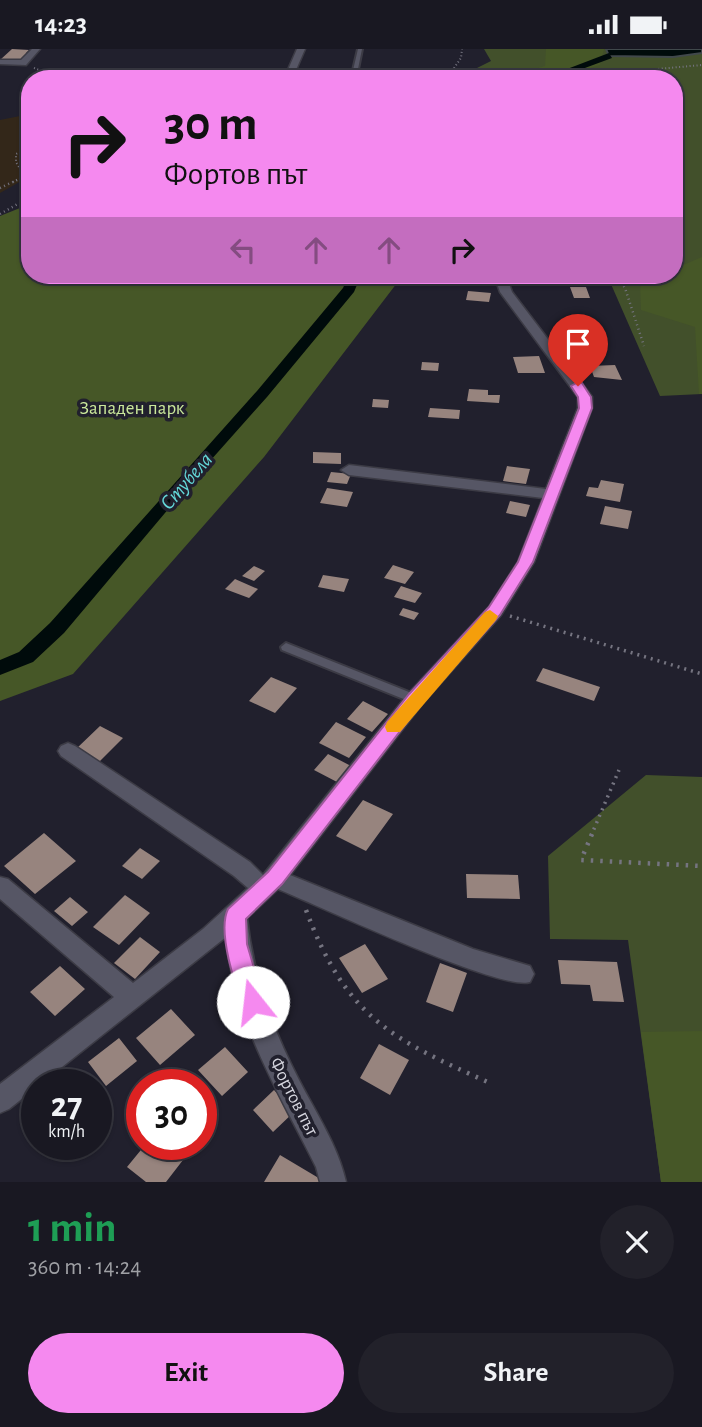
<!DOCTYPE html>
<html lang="en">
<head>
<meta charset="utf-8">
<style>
	body { margin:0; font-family:"Alegreya Sans",sans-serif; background:#22212a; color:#f1f3f6; height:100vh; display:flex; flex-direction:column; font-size:26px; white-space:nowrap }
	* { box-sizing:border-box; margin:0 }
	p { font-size:23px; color:#9fa0a5 }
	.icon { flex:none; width:38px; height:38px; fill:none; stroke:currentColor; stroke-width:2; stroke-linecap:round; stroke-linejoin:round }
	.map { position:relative; height:1133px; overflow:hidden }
	.sheet { display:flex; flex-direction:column; background:#191822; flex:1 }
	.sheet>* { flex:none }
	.top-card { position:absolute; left:21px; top:21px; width:662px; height:214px; border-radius:28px; box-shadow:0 2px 5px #0004,0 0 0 2px #373740; background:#f589ef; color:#111; overflow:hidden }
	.speed { position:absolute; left:21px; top:1020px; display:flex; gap:14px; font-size:35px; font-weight:700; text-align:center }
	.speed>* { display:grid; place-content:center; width:91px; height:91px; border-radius:50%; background:#191822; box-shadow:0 2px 5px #0004,0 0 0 2px #373740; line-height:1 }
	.speed small { font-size:18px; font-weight:400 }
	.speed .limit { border:10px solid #d22; background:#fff; color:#111 }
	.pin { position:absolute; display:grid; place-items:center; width:60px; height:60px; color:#fff; margin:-72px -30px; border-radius:50% 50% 50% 0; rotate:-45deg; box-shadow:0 0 7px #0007 }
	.pin .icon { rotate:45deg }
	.me { position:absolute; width:77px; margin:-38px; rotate:344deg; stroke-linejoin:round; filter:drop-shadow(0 0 5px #0008) }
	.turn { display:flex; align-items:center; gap:24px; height:147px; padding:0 28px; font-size:32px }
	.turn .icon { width:91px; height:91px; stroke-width:2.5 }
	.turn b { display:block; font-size:49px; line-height:60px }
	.lanes { display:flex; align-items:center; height:66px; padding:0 28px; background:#0003; justify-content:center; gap:35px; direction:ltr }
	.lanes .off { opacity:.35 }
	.round { display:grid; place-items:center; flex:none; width:74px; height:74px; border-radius:37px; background:#22212a }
	.overview { display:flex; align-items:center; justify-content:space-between; height:119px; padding:0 28px }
	h1 { font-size:42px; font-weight:600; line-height:52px; color:#1e9e55 }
	.action { display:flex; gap:14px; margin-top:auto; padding:14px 28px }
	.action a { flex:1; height:80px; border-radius:42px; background:#f589ef; color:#111; font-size:28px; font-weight:600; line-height:80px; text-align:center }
	.action a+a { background:#22212a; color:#f1f3f6 }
	.status { display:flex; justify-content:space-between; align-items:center; height:49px; padding:0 35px; background:#191822; direction:ltr }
	.status svg { height:19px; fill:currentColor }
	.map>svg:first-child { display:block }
	.industrial { fill:#332719 }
	.green { fill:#42502b }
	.forest { fill:#465727 }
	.water { fill:#000b0b; stroke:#40484b; stroke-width:2 }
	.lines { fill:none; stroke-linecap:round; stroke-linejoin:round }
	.canal { fill:#000b0b; fill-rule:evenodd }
	.building { fill:#97847e }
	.lane-casing { stroke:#3c3b45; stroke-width:4 }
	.street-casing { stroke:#3c3b45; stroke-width:3 }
	.path-far3 { stroke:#757480; stroke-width:2; stroke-dasharray:1 2.5; stroke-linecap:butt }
	.path-far2 { stroke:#757480; stroke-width:2.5; stroke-dasharray:1 3.5; stroke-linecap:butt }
	.path-far1 { stroke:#757480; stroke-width:3.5; stroke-dasharray:2 5; stroke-linecap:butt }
	.path { stroke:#757480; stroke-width:4.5; stroke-dasharray:2.5 7; stroke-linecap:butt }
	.lane { fill:#565665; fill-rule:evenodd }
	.street { fill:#565665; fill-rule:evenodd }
	.route { fill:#f589ef; stroke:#9f599b; stroke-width:2 }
	.slow { fill:#f59e0b }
	.labels { text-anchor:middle; stroke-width:7; stroke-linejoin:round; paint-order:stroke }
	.park-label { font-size:19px; fill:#cae89b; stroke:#21202d }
	.street-label { font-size:19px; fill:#d6d6df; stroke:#21202d }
	.water-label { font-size:21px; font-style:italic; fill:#64d8d9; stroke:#21202d }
</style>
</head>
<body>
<div class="status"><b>14:23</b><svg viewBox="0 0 49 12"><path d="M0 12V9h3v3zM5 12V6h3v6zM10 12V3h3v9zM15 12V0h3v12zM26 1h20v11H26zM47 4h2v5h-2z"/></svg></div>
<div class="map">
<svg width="702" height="1133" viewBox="0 0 702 1133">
	<rect width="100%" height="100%" fill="#21202d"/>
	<path class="industrial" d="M30,65V127L0,144V71Z"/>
	<path class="green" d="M484,0H702V345L660,347L607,226H674V30H442L467,24L491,12Z
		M646,726L702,728V1133H661L628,891L550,890L548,807Z"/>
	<path class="forest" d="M546,0H604L600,16L553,30H499L545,17Z
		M30,155V226H393L397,234L264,408L73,625L0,652V167Z
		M702,208V345H699L695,278L641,261L640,234L660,226H674V220Z
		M702,982V1133H661L641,983Z"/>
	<path class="water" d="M606,0H702V4L673,8L609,7Z"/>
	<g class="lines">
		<path class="canal" d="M609,4L612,9L555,30H541Z
			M349,226H361L354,243L267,348L186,439L64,584L33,613L0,626V611L19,603L50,574L257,342L343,239Z"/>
	</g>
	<path class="building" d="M12,0L29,1L26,4H29L22,11H0Z
		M570,238H586L590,249H574Z
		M468,242L491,244L489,253L466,251Z
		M539,307L545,324H518L513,308Z
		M422,313L439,314L438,322L421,321Z
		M615,316L622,331L594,328L590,317Z
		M469,340L488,341V346H500L499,354L467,352Z
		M373,350L389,351L388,359L372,358Z
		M430,359L460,361L459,370L428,368Z
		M313,403L341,404V415L313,414Z
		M507,417L530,420L526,435L503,432Z
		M331,423L351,425L347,435L327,433Z
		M601,431L624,435L620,453L586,447L589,438L598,439Z
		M327,439L353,443L347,458L320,454Z
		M510,452L530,456L526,468L506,464Z
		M605,457L632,462L628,480L600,475Z
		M393,516L414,523L405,535L384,529Z
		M254,517L265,522L254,532L242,527Z
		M323,526L349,530L344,543L318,538Z
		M235,530L258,540L249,549L225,540Z
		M401,537L422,544L415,554L394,548Z
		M403,559L419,564L414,571L399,566Z
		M543,619L600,638L594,652L536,632Z
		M271,628L297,639L275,664L249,652Z
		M363,652L388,665L372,683L347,670Z
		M336,673L366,688L349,709L319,694Z
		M100,677L123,689L99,713L76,700Z
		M328,705L351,717L337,733L314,721Z
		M363,751L393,765L366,802L336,787Z
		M44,784L76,812L35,845L4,817Z
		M140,799L160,812L142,830L122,817Z
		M466,825L518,826L520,850L467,849Z
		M125,846L150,864L119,896L93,878Z
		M70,848L88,863L72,877L54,862Z
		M140,888L160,903L135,930L114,914Z
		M365,895L388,930L362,944L339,909Z
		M558,911L617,913L624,953L593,952L590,936L561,935Z
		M440,914L467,924L453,963L426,953Z
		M60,917L85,940L55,967L30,943Z
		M171,960L195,986L160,1016L136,989Z
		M119,989L137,1012L106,1037L88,1013Z
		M379,995L409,1011L390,1046L360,1029Z
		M225,998L248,1023L222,1047L198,1021Z
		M274,1041L294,1063L273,1083L253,1061Z
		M145,1096H163L183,1111L166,1133H146L127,1118Z
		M280,1106L322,1131L320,1133H264Z"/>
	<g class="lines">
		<defs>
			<path id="lane" d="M358,0H362L356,30H351Z
				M286,594L419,647L421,650L419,653H411L282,601L281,598Z"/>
			<path id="street" d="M32,0H40L26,16L0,15V11H21Z
				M297,0H305L292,30H284Z
				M494,226H506L512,243L592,348V359L534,513L501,566L422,655L290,826L473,900L530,917L534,925L530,933C502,943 317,856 278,840L247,869C253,927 272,979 299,1031C316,1064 338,1097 346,1133H320L316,1118C280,1046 233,970 226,888L9,1060L0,1064V1035L114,948L0,850V828L8,830L133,934L203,880L248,839L234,827L61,707L58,702L61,697L68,694L75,697L250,813L263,826L408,645L489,558L518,513L543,449L349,426L341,421L349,416L546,440L578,359V348L500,243Z"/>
		</defs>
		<use href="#lane" class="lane-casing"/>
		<use href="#street" class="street-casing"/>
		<path class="path-far3" d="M34,19L54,27L88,30
			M452,22L461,9L462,0
			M614,30L646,21L702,16
			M13,133L21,129L22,123L16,113V105L28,99L25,75"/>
		<path class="path-far2" d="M0,139L17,131
			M0,165L30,148
			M616,226L625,239L644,297"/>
		<path class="path-far1" d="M510,567L702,625
			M591,787L619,721"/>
		<path class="path" d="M592,785L581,811L702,817
			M306,861C346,968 391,990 490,1034"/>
		<use href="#lane" class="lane"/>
		<use href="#street" class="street"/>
	</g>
	<path class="route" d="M578,333L582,334L591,348L592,359L533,513L500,566L422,654L282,835L246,870L247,895L264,953L260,960L253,963L245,960C235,938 217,882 228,860L268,823L409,645L489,558L518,513L579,359L578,348L571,337Z"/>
	<path class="slow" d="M490,561L498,567L496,571L400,683H387L385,678L387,673L485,563Z"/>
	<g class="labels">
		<g class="park-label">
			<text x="132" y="365">Западен парк</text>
		</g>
		<g class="street-label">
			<text transform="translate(295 1047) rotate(63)" y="7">Фортов път</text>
		</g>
		<g class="water-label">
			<text transform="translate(186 432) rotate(-49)" y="7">Стубела</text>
		</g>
	</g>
</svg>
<div class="speed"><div>27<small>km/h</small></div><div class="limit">30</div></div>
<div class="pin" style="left:578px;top:337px;background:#d93025"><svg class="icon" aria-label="arrive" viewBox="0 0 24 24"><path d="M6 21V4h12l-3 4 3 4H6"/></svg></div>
<svg class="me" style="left:253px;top:953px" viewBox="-20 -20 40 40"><circle r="19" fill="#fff"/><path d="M0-13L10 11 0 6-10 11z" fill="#f589ef"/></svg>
<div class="top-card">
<div class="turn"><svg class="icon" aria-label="right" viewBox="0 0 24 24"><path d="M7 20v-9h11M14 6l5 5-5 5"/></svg><div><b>30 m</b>Фортов път</div></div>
<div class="lanes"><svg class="icon off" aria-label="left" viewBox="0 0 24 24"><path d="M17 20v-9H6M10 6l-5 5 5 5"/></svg><svg class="icon off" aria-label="ahead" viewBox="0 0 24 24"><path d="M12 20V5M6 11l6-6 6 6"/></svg><svg class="icon off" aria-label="ahead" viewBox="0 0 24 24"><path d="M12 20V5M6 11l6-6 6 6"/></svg><svg class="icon" aria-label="right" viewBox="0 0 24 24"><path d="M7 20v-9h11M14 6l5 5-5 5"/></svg></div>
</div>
</div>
<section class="sheet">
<div class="overview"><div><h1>1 min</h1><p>360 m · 14:24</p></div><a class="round"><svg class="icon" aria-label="close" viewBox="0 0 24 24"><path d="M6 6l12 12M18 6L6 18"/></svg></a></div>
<div class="action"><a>Exit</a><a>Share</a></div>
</section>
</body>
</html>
